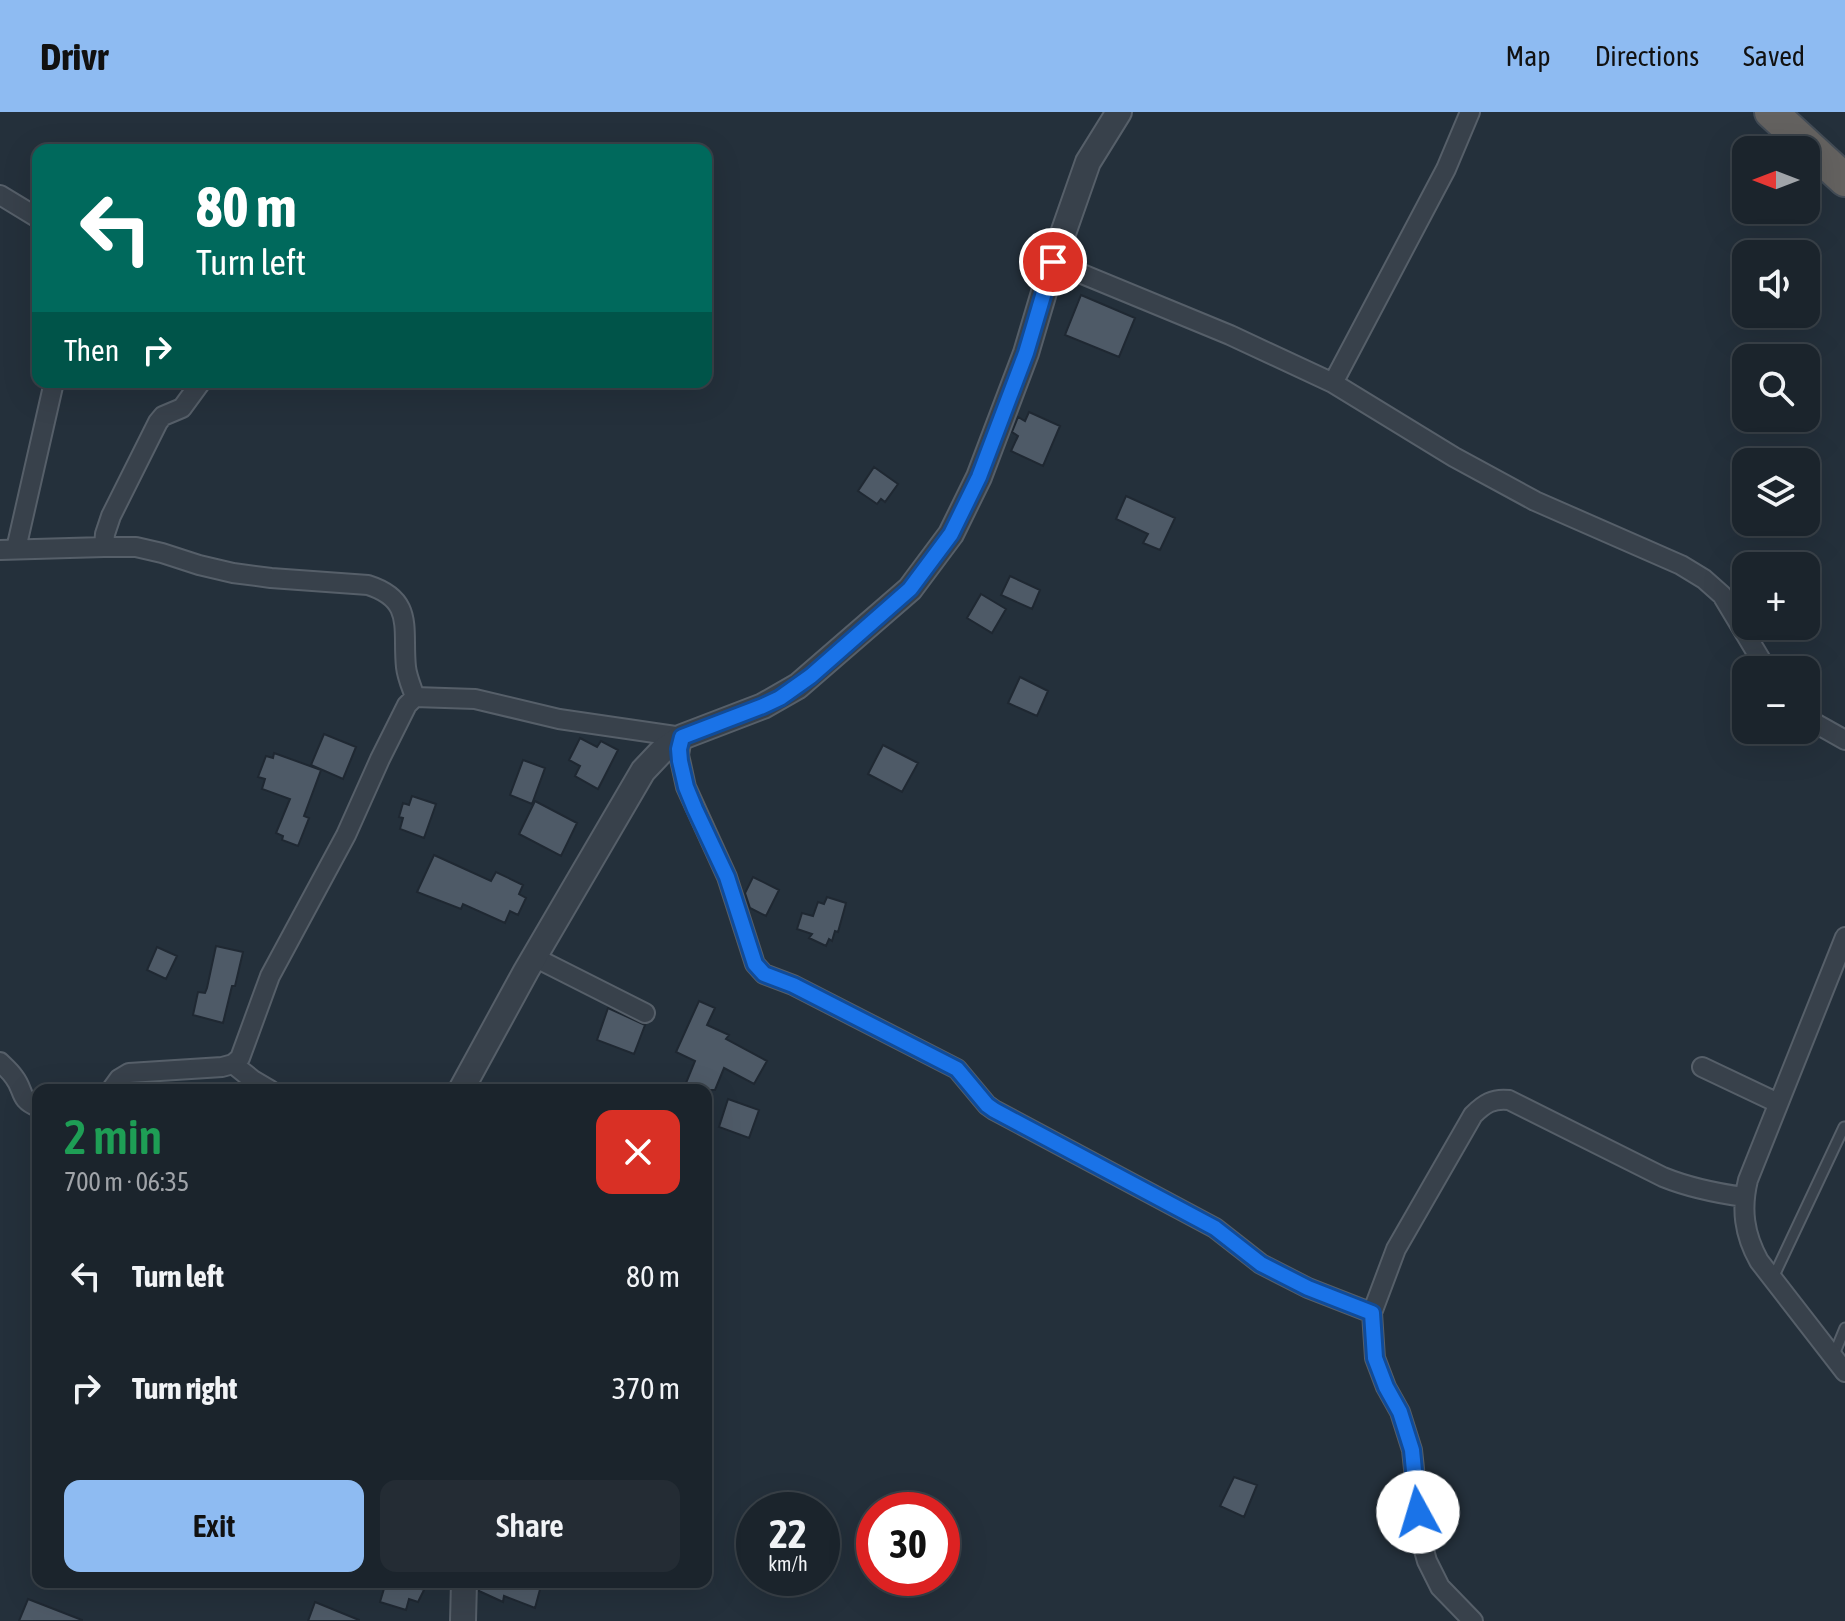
<!DOCTYPE html>
<html lang="en">
<head>
<meta charset="utf-8">
<style>
	body { margin:0; font-family:"Asap Condensed",sans-serif; background:#242c34; color:#f1f3f6; height:100vh; display:flex; flex-direction:column; font-size:30px; white-space:nowrap }
	* { box-sizing:border-box; margin:0 }
	p { font-size:26px; color:#a0a4a9 }
	.icon { flex:none; width:44px; height:44px; fill:none; stroke:currentColor; stroke-width:2; stroke-linecap:round; stroke-linejoin:round }
	.map { position:relative; flex:1; overflow:hidden }
	.sheet { position:absolute; left:32px; top:972px; width:680px; height:504px; display:flex; flex-direction:column; background:#1b242c; border-radius:16px; box-shadow:0 8px 32px #0002,0 0 0 2px #394148 }
	.sheet>* { flex:none }
	.top-card { position:absolute; left:32px; top:32px; width:680px; height:244px; border-radius:16px; box-shadow:0 8px 32px #0002,0 0 0 2px #394148; background:#00695c; color:#fff; overflow:hidden }
	.needle { width:52px; rotate:270deg }
	.controls { position:absolute; left:1732px; top:24px; display:grid; gap:16px }
	.controls a { display:grid; place-items:center; width:88px; height:88px; border-radius:16px; background:#1b242c; box-shadow:0 8px 32px #0002,0 0 0 2px #394148; font-size:40px }
	.speed { position:absolute; left:736px; top:1380px; display:flex; gap:16px; font-size:40px; font-weight:700; text-align:center }
	.speed>* { display:grid; place-content:center; width:104px; height:104px; border-radius:50%; background:#1b242c; box-shadow:0 8px 32px #0002,0 0 0 2px #394148; line-height:1 }
	.speed small { font-size:20px; font-weight:400 }
	.speed .limit { border:12px solid #d22; background:#fff; color:#111 }
	.pin { position:absolute; display:grid; place-items:center; width:68px; height:68px; color:#fff; margin:-34px; border:4px solid #fff; border-radius:50%; box-shadow:0 2px 8px #0007 }
	.me { position:absolute; width:88px; margin:-44px; rotate:354deg; stroke-linejoin:round; filter:drop-shadow(0 0 6px #0008) }
	.turn { display:flex; align-items:center; gap:28px; height:168px; padding:0 32px; font-size:36px }
	.turn .icon { width:104px; height:104px; stroke-width:2.5 }
	.turn b { display:block; font-size:56px; line-height:68px }
	.then { display:flex; align-items:center; height:76px; padding:0 32px; background:#0003; gap:16px; font-size:30px }
	.round { display:grid; place-items:center; flex:none; width:84px; height:84px; border-radius:16px; background:#242c34 }
	.overview { display:flex; align-items:center; justify-content:space-between; height:136px; padding:0 32px }
	h1 { font-size:48px; font-weight:600; line-height:60px; color:#1e9e55 }
	.cta { display:flex; gap:16px; margin-top:auto; padding:16px 32px }
	.cta a { flex:1; height:92px; border-radius:16px; background:#8ebbf2; color:#111; font-size:32px; font-weight:600; line-height:92px; text-align:center }
	.cta a+a { background:#242c34; color:#f1f3f6 }
	ul { padding:0; list-style:none }
	li { display:flex; align-items:center; gap:24px; height:112px; padding:0 32px }
	li div { flex:1 }
	li b { display:block; font-size:30px }
	li em { font-style:normal }
	header { display:flex; align-items:center; gap:48px; box-sizing:border-box; height:112px; padding:0 40px; background:#8ebbf2; color:#111 }
	header strong { font-size:38px }
	nav { display:flex; gap:44px; margin-inline-start:auto; font-size:28px }
	.map>svg:first-child { display:block }
	.building { fill:#4e5a67; stroke:#1f2832; stroke-width:2 }
	.lines { fill:none; stroke-linecap:round; stroke-linejoin:round }
	.service-casing { stroke:#565f69; stroke-width:13 }
	.minor-casing { stroke:#565f69; stroke-width:22 }
	.tertiary-casing { stroke:#565f69; stroke-width:28 }
	.trunk-casing { stroke:#434c56; stroke-width:36 }
	.service { stroke:#38414b; stroke-width:9 }
	.minor { stroke:#38414b; stroke-width:18 }
	.tertiary { stroke:#38414b; stroke-width:24 }
	.trunk { stroke:#646260; stroke-width:32 }
	.route-casing { stroke:#114b97; stroke-width:20 }
	.route { stroke:#1a73e8; stroke-width:14 }
</style>
</head>
<body>
<header>
<strong>Drivr</strong>
<nav><a>Map</a><a>Directions</a><a>Saved</a></nav>
</header>
<div class="map">
<svg width="1845" height="1509" viewBox="0 0 1845 1509">
	<rect width="100%" height="100%" fill="#24303b"/>
	<path class="building" d="M1081,183L1135,206L1119,245L1065,223Z
		M1029,300L1060,314L1043,354L1011,339L1018,324L1012,320L1018,305L1025,309Z
		M874,355L898,372L885,390L881,387L877,392L858,379Z
		M1126,384L1175,406L1160,438L1143,431L1148,422L1116,407Z
		M1010,464L1040,478L1032,497L1001,483Z
		M981,482L1006,497L992,521L967,506Z
		M1020,565L1048,579L1037,604L1008,591Z
		M324,622L356,635L343,667L311,653Z
		M580,626L597,635L601,629L618,638L598,677L575,664L580,654L569,648Z
		M883,633L918,651L902,680L868,662Z
		M274,641L321,658L304,704L309,706L298,734L282,728L283,724L276,721L290,687L262,677L265,667L258,665L266,644L273,646Z
		M523,648L545,656L532,692L510,683Z
		M412,684L436,692L424,726L400,717L403,706L399,705L403,691L409,693Z
		M535,689L577,711L561,744L519,722Z
		M434,743L491,769L496,760L523,773L519,782L526,786L518,803L510,799L505,811L463,792L461,797L417,780Z
		M753,765L779,778L766,804L750,796L745,781Z
		M827,785L846,791L838,820L835,819L832,829L829,827L826,834L809,826L812,822L797,817L802,801L813,804L818,790L824,792Z
		M216,834L243,840L235,874H232L223,911L193,903L198,880L205,881L207,876Z
		M157,835L177,844L166,867L147,858Z
		M699,889L715,896L707,913L729,923L726,927L767,949L754,972L724,956L715,978H691L692,974L686,971L695,949L676,940Z
		M608,896L645,913L634,942L597,928Z
		M728,987L759,998L749,1026L719,1015Z
		M1234,1365L1257,1373L1244,1405L1220,1394Z
		M386,1470H413L412,1473L424,1478L418,1490L409,1487L406,1498L380,1490Z
		M479,1470H542L535,1496L504,1484L503,1490L479,1479Z
		M28,1487L82,1508V1509H19Z
		M315,1490L359,1508V1509H308Z"/>
	<g class="lines">
		<defs>
			<path id="service" d="M1772,1168L1844,1015
				M1833,1245L1845,1216"/>
			<path id="minor" d="M0,83L38,106
				M1053,150L1230,223L1333,271L1454,345L1535,389L1681,453L1704,467L1722,483L1767,558
				M1333,271L1446,57L1470,0
				M104,435L105,422L111,404L158,310L163,304L182,296L201,270
				M16,437L54,270
				M0,438L104,435H136L162,441L199,453L233,461L271,466L368,473C415,488 402,517 406,555C407,565 412,576 415,585
				M1806,606L1845,628
				M1845,825L1748,1068C1741,1097 1744,1122 1759,1149L1845,1260
				M534,845L645,901
				M0,950C5,955 10,959 14,965C25,979 18,987 38,995
				M233,952L253,968L270,978
				M1702,955L1778,991
				M111,978L119,967L129,961L222,955L233,952L240,946L270,864L346,723L380,647L407,593L415,585L475,587L559,607L682,625L679,643L686,675L727,765L755,852L764,862L793,873L957,957L987,993L994,998L1215,1116L1261,1152L1308,1176L1372,1201
				M1473,1509L1440,1475L1427,1449L1422,1431L1412,1338L1400,1300L1386,1275L1375,1246L1372,1201L1396,1137L1473,1003C1484,992 1493,986 1509,988L1663,1065C1690,1076 1715,1081 1744,1085"/>
			<path id="tertiary" d="M461,978L526,859L643,659L661,640L682,625L763,594L798,574L910,477L951,422L979,365L1026,241L1053,150L1088,50L1119,0
				M463,1509L464,1470"/>
			<path id="trunk" d="M1771,0L1845,68"/>
		</defs>
		<use href="#service" class="service-casing"/>
		<use href="#minor" class="minor-casing"/>
		<use href="#tertiary" class="tertiary-casing"/>
		<use href="#trunk" class="trunk-casing"/>
		<use href="#service" class="service"/>
		<use href="#minor" class="minor"/>
		<use href="#tertiary" class="tertiary"/>
		<use href="#trunk" class="trunk"/>
	</g>
	<g class="lines">
		<defs>
			<path id="route" d="M1053,150L1026,241L979,365L951,422L910,477L811,564L780,586L763,594L682,625L679,637L680,649L686,675L695,697L727,765L755,852L764,862L793,873L957,957L987,993L994,998L1215,1116L1261,1152L1308,1176L1372,1201L1375,1246L1386,1275L1400,1300L1412,1338L1418,1400"/>
		</defs>
		<use href="#route" class="route-casing"/>
		<use href="#route" class="route"/>
	</g>
</svg>
<div class="controls">
<a><svg class="needle" viewBox="-14 -14 28 28"><path d="M0-13l5 13h-10z" fill="#e53935"/><path d="M0 13l5-13h-10z" fill="#a0a4a9"/></svg></a>
<a><svg class="icon" aria-label="sound" viewBox="0 0 24 24"><path d="M4 9h4l5-4v14l-5-4H4zM17 9q2 3 0 6"/></svg></a>
<a><svg class="icon" aria-label="search" viewBox="0 0 24 24"><circle cx="10" cy="10" r="6"/><path d="M15 15l6 6"/></svg></a>
<a><svg class="icon" aria-label="layers" viewBox="0 0 24 24"><path d="M12 4l9 5-9 5-9-5zM3 14l9 5 9-5"/></svg></a>
<a>+</a>
<a>−</a>
</div>
<div class="speed"><div>22<small>km/h</small></div><div class="limit">30</div></div>
<div class="pin" style="left:1053px;top:150px;background:#d93025"><svg class="icon" aria-label="arrive" viewBox="0 0 24 24"><path d="M6 21V4h12l-3 4 3 4H6"/></svg></div>
<svg class="me" style="left:1418px;top:1400px" viewBox="-20 -20 40 40"><circle r="19" fill="#fff"/><path d="M0-13L10 11 0 6-10 11z" fill="#1a73e8"/></svg>
<div class="top-card">
<div class="turn"><svg class="icon" aria-label="left" viewBox="0 0 24 24"><path d="M17 20v-9H6M10 6l-5 5 5 5"/></svg><div><b>80 m</b>Turn left</div></div>
<div class="then">Then<svg class="icon" aria-label="right" viewBox="0 0 24 24"><path d="M7 20v-9h11M14 6l5 5-5 5"/></svg></div>
</div>
<section class="sheet">
<div class="overview"><div><h1>2 min</h1><p>700 m · 06:35</p></div><a class="round" style="background:#d93025;color:#fff"><svg class="icon" aria-label="close" viewBox="0 0 24 24"><path d="M6 6l12 12M18 6L6 18"/></svg></a></div>
<ul>
<li><svg class="icon" aria-label="left" viewBox="0 0 24 24"><path d="M17 20v-9H6M10 6l-5 5 5 5"/></svg><div><b>Turn left</b></div><em>80 m</em></li>
<li><svg class="icon" aria-label="right" viewBox="0 0 24 24"><path d="M7 20v-9h11M14 6l5 5-5 5"/></svg><div><b>Turn right</b></div><em>370 m</em></li>
</ul>
<div class="cta"><a>Exit</a><a>Share</a></div>
</section>
</div>
</body>
</html>
